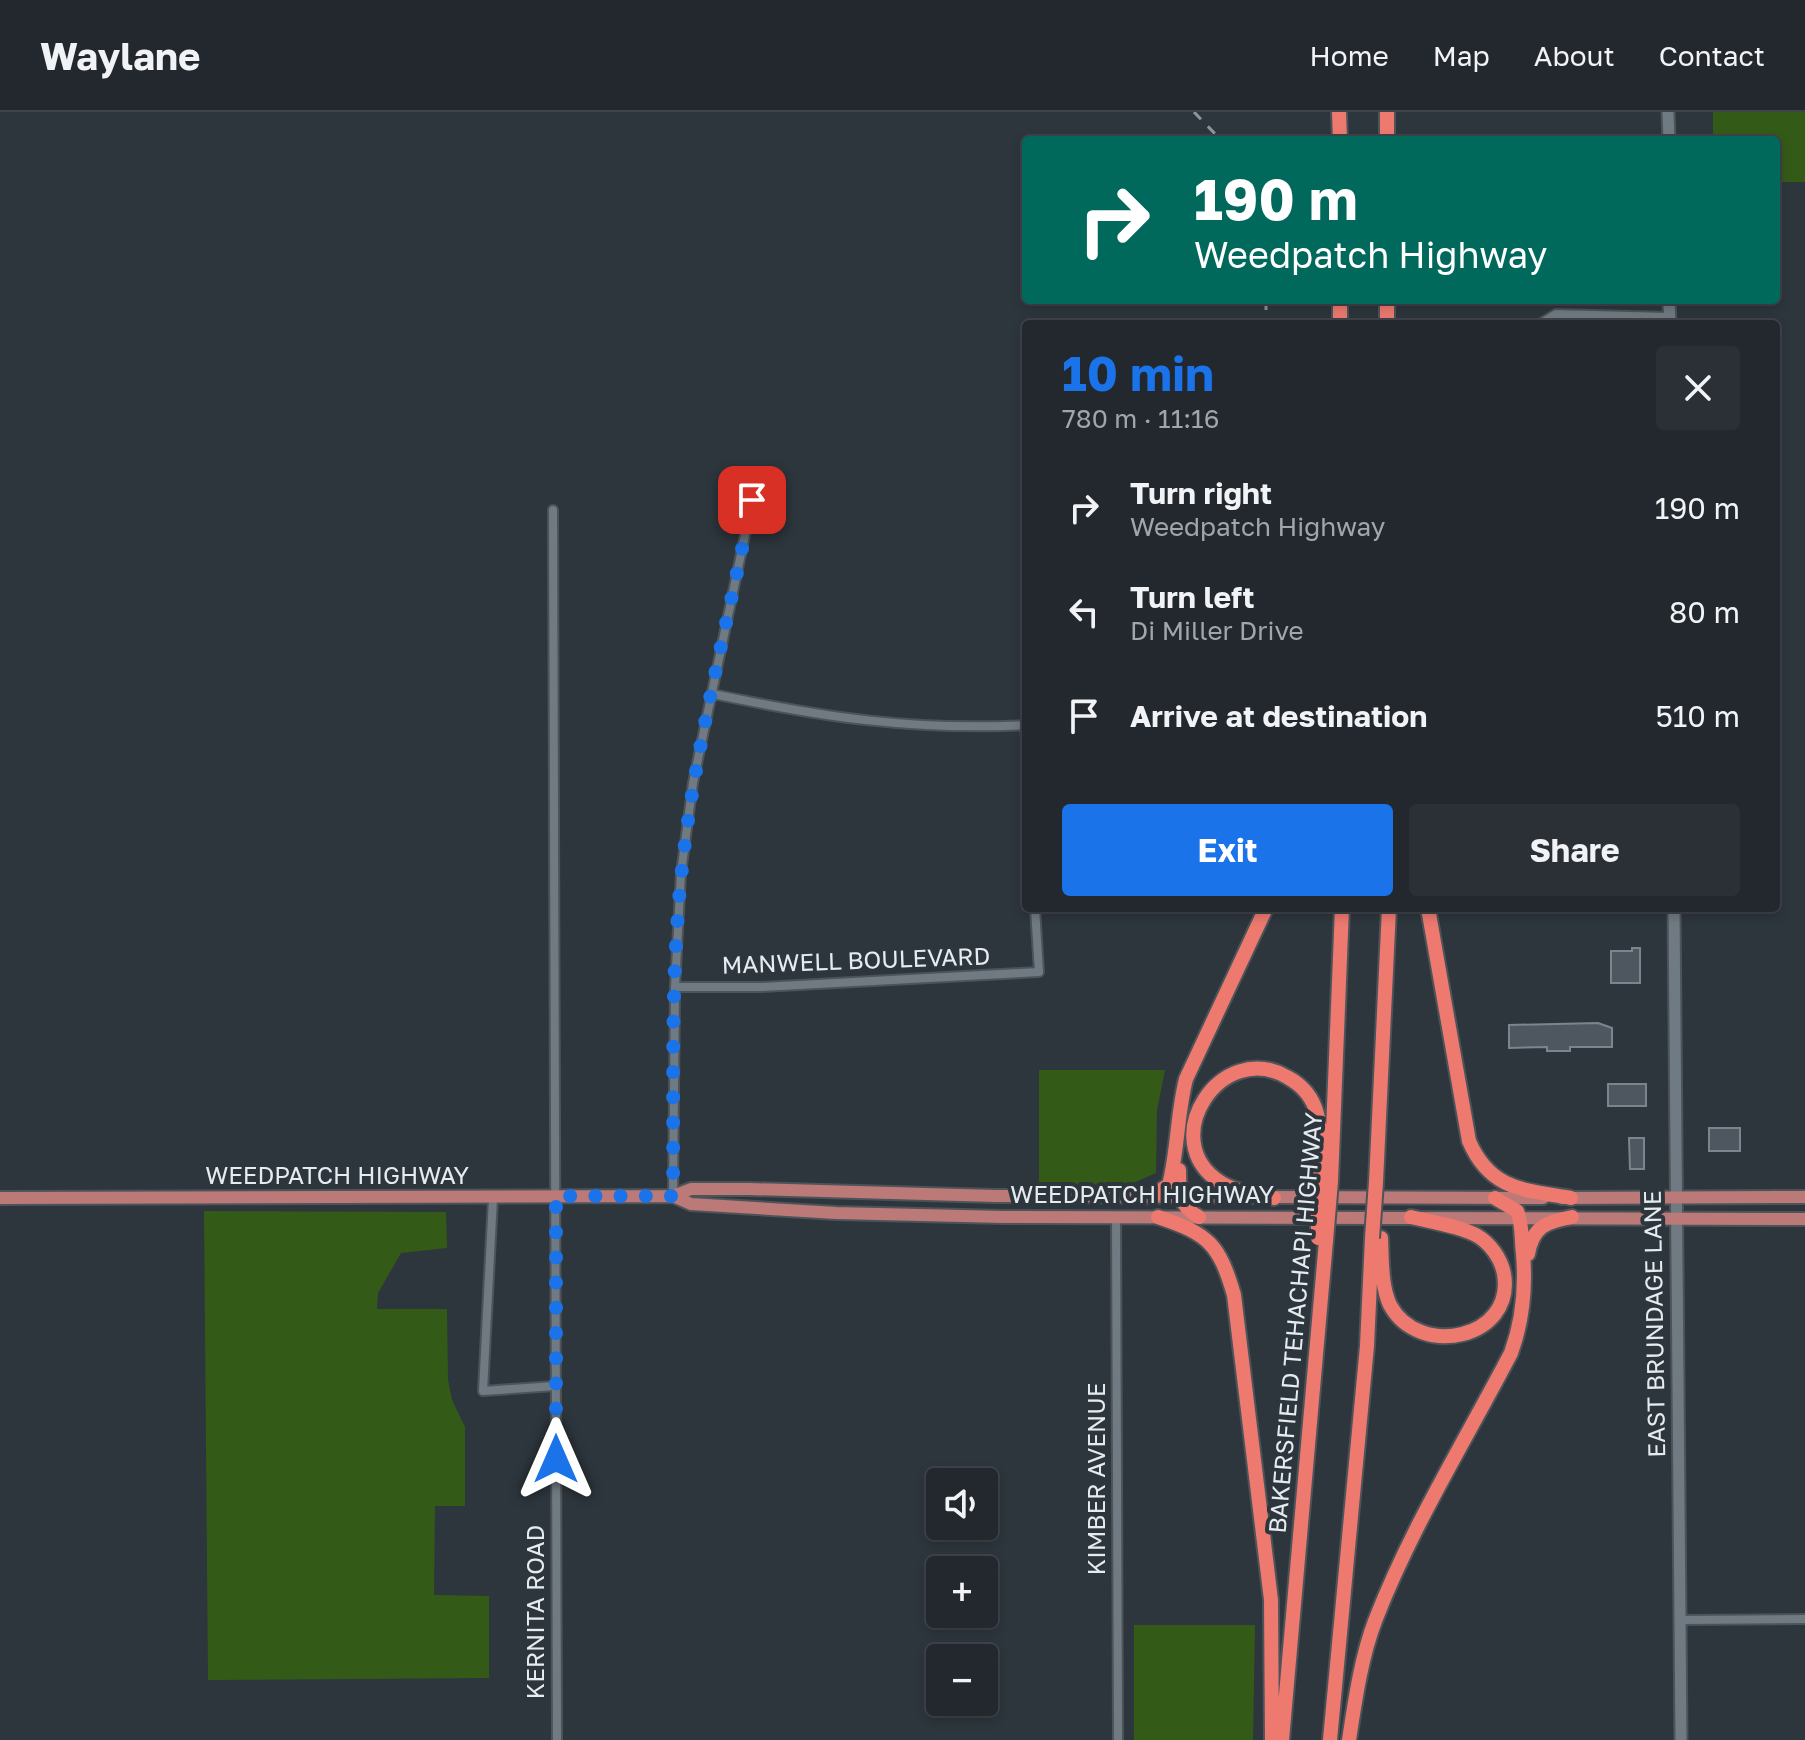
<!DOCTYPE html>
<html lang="en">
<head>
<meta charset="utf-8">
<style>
	body { margin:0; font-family:"Golos Text",sans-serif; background:#2a3036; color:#f1f3f6; height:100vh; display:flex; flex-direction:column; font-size:30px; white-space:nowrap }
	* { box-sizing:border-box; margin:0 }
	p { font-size:26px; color:#a2a6aa }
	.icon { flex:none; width:44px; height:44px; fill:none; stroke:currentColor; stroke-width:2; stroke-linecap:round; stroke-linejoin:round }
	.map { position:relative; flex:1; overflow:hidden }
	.sheet { position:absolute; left:1022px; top:208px; width:758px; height:592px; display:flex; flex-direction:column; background:#22282e; border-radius:8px; box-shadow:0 4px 12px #0003,0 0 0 2px #3f444a }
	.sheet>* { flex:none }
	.guide { position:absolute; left:1022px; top:24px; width:758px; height:168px; border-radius:8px; box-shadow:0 4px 12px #0003,0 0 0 2px #3f444a; background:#00695c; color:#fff; overflow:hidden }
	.buttons { position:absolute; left:926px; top:1356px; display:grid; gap:16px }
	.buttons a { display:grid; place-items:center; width:72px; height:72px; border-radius:8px; background:#22282e; box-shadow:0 4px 12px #0003,0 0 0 2px #3f444a; font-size:40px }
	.pin { position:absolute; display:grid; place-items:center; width:68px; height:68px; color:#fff; margin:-34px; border-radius:16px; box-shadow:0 4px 12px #0006 }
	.me { position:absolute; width:88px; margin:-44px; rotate:0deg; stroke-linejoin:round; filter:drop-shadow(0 0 6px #0008) }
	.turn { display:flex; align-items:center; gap:28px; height:168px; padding:0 40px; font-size:36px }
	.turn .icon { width:104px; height:104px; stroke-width:2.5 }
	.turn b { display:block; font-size:56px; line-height:68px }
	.round { display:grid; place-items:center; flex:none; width:84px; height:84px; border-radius:8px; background:#2a3036 }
	.summary { display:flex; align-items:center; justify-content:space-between; height:136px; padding:0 40px }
	h1 { font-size:48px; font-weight:700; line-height:60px; color:#1a73e8 }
	.cta { display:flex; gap:16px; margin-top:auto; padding:16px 40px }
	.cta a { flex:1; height:92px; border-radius:8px; background:#1a73e8; color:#fff; font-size:32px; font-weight:700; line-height:92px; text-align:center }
	.cta a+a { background:#2a3036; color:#f1f3f6 }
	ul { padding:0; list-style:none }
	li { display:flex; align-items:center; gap:24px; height:104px; padding:0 40px }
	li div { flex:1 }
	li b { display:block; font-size:30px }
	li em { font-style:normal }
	header { display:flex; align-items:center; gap:48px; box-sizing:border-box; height:112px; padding:0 40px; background:#22282e; border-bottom:2px solid #3f444a }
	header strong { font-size:38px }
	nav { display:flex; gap:44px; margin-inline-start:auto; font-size:28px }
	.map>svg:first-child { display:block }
	.green { fill:#345a18 }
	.building { fill:#4e575f; stroke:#7b858d; stroke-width:2 }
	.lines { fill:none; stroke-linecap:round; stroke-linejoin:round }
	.street-casing { stroke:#4c5359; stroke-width:12 }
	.secondary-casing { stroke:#4c5359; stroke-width:15 }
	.primary-casing { stroke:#4c5359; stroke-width:16 }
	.highway-casing { stroke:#4c5359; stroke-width:18 }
	.street { stroke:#707a82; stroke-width:8 }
	.secondary { stroke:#707a82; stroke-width:11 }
	.primary { stroke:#bb7977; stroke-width:12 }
	.highway { stroke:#ed796f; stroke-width:14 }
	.rail { stroke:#8d949a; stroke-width:3; stroke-dasharray:10 10; stroke-linecap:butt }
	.highway-bridge-casing { stroke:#4c5359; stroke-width:18; stroke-linecap:butt }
	.highway-bridge { stroke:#ed796f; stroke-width:14 }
	.route { stroke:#1a73e8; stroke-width:14; stroke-dasharray:0 25.2 }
	.labels { text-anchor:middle; stroke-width:8; stroke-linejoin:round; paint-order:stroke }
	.street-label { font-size:24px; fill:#e6ebf0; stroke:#2d363d }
</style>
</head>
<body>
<header>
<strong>Waylane</strong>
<nav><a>Home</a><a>Map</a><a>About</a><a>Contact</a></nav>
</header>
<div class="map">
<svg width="1805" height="1628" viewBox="0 0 1805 1628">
	<rect width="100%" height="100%" fill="#2d363d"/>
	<path class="green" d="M1713,0H1805V70H1776V28H1713Z
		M1039,958H1165L1157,998L1156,1061L1126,1074H1039Z
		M204,1099L446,1100L447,1136L401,1141L378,1181L377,1197H447L448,1268L452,1288L465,1315V1394H435L434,1483L489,1484V1566L208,1568Z
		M1134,1513H1255L1253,1628H1134Z"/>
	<path class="building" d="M1632,836H1640V871H1611V839H1632Z
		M1598,911L1612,916V935H1570V939H1547V935L1509,936V913Z
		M1608,972H1646V994H1608Z
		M1709,1016H1740V1039H1709Z
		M1629,1026H1644V1057H1630Z"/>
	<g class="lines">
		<defs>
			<path id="street" d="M1540,212L1556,202L1669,205
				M553,398L557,1628
				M713,582C822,605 914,619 1026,613
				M1025,613L1026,627
				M675,875H760L1039,860L1035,796
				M673,1084L675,875L681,761L693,671L758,361
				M493,1086L483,1279L555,1274
				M1116,1105L1118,1628
				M1681,1508L1805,1507"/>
			<path id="secondary" d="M1668,0L1669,28
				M1669,188L1670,212
				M1674,796L1681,1628"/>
			<path id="primary" d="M673,1084L691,1092L836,1101L1004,1105L1805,1107
				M0,1086L673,1084L691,1077H749L995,1084L1543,1086
				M1562,1086L1805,1085"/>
			<path id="highway" d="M1339,0L1340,28
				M1387,0V28
				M1340,188V212
				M1387,188V212
				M1428,796L1469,1029C1490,1078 1524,1078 1571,1086
				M1179,1058C1179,1079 1179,1095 1199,1105
				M1331,1069L1342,796
				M1376,1070L1389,796
				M1150,1085L1169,1073C1178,1038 1177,1002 1186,967L1266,796
				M1274,1086C1256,1082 1235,1080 1220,1070C1155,1028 1221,927 1287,965C1302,973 1313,986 1317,1002C1323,1023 1318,1049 1318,1070
				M1158,1105C1209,1122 1219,1132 1234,1183L1271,1488L1272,1628
				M1381,1126C1382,1147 1381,1174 1390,1193C1419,1247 1515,1227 1504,1162C1501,1146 1490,1131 1476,1123C1456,1113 1432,1110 1411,1105
				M1528,1142C1533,1114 1546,1110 1572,1105
				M1282,1628L1326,1129
				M1330,1628L1367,1234L1372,1126
				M1349,1628C1355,1589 1361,1546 1375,1509C1411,1416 1465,1329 1511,1241C1523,1208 1526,1177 1523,1142C1521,1127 1523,1113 1517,1099L1495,1086"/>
		</defs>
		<use href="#street" class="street-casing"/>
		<use href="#secondary" class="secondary-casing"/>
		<use href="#primary" class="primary-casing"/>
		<use href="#highway" class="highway-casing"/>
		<use href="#street" class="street"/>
		<use href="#secondary" class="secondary"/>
		<use href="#primary" class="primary"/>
		<use href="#highway" class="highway"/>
		<path class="rail" d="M1194,0L1221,28
			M1266,188V212"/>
		<defs>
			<path id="highway-bridge" d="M1318,1126V1070
				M1372,1126L1376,1070
				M1326,1129L1331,1069"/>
		</defs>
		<use href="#highway-bridge" class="highway-bridge-casing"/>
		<use href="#highway-bridge" class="highway-bridge"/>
	</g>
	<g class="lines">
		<path class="route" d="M556,1347V1084H673C674,975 670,865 682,757C695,633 728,511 752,388"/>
	</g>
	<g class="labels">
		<g class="street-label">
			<text transform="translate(856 849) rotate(-2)" y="8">MANWELL BOULEVARD</text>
			<text x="337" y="1072">WEEDPATCH HIGHWAY</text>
			<text x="1142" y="1091">WEEDPATCH HIGHWAY</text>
			<text transform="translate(1296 1211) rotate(-85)" y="8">BAKERSFIELD TEHACHAPI HIGHWAY</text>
			<text transform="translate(1655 1212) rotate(-91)" y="8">EAST BRUNDAGE LANE</text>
			<text transform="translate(1097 1367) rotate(-90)" y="8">KIMBER AVENUE</text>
			<text transform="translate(536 1500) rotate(-90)" y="8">KERNITA ROAD</text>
		</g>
	</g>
</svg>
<div class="buttons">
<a><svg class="icon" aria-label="sound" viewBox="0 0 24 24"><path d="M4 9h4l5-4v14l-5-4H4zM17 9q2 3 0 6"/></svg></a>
<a>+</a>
<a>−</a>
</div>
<div class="pin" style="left:752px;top:388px;background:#d93025"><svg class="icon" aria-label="arrive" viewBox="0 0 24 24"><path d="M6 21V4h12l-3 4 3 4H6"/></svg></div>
<svg class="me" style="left:556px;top:1347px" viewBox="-20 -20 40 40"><path d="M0-17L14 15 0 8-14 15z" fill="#1a73e8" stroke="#fff" stroke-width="4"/></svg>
<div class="guide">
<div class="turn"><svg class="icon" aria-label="right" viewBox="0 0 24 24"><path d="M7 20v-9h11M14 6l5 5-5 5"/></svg><div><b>190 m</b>Weedpatch Highway</div></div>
</div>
<section class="sheet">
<div class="summary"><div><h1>10 min</h1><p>780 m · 11:16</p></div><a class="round"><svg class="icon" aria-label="close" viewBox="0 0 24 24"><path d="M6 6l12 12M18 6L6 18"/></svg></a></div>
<ul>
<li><svg class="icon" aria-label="right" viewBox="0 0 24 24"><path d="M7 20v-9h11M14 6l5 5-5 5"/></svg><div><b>Turn right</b><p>Weedpatch Highway</p></div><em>190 m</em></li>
<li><svg class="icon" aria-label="left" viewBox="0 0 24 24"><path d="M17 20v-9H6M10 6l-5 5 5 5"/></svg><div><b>Turn left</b><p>Di Miller Drive</p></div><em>80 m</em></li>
<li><svg class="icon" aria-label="arrive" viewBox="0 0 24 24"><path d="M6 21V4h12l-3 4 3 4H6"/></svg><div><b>Arrive at destination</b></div><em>510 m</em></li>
</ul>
<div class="cta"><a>Exit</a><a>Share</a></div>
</section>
</div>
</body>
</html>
